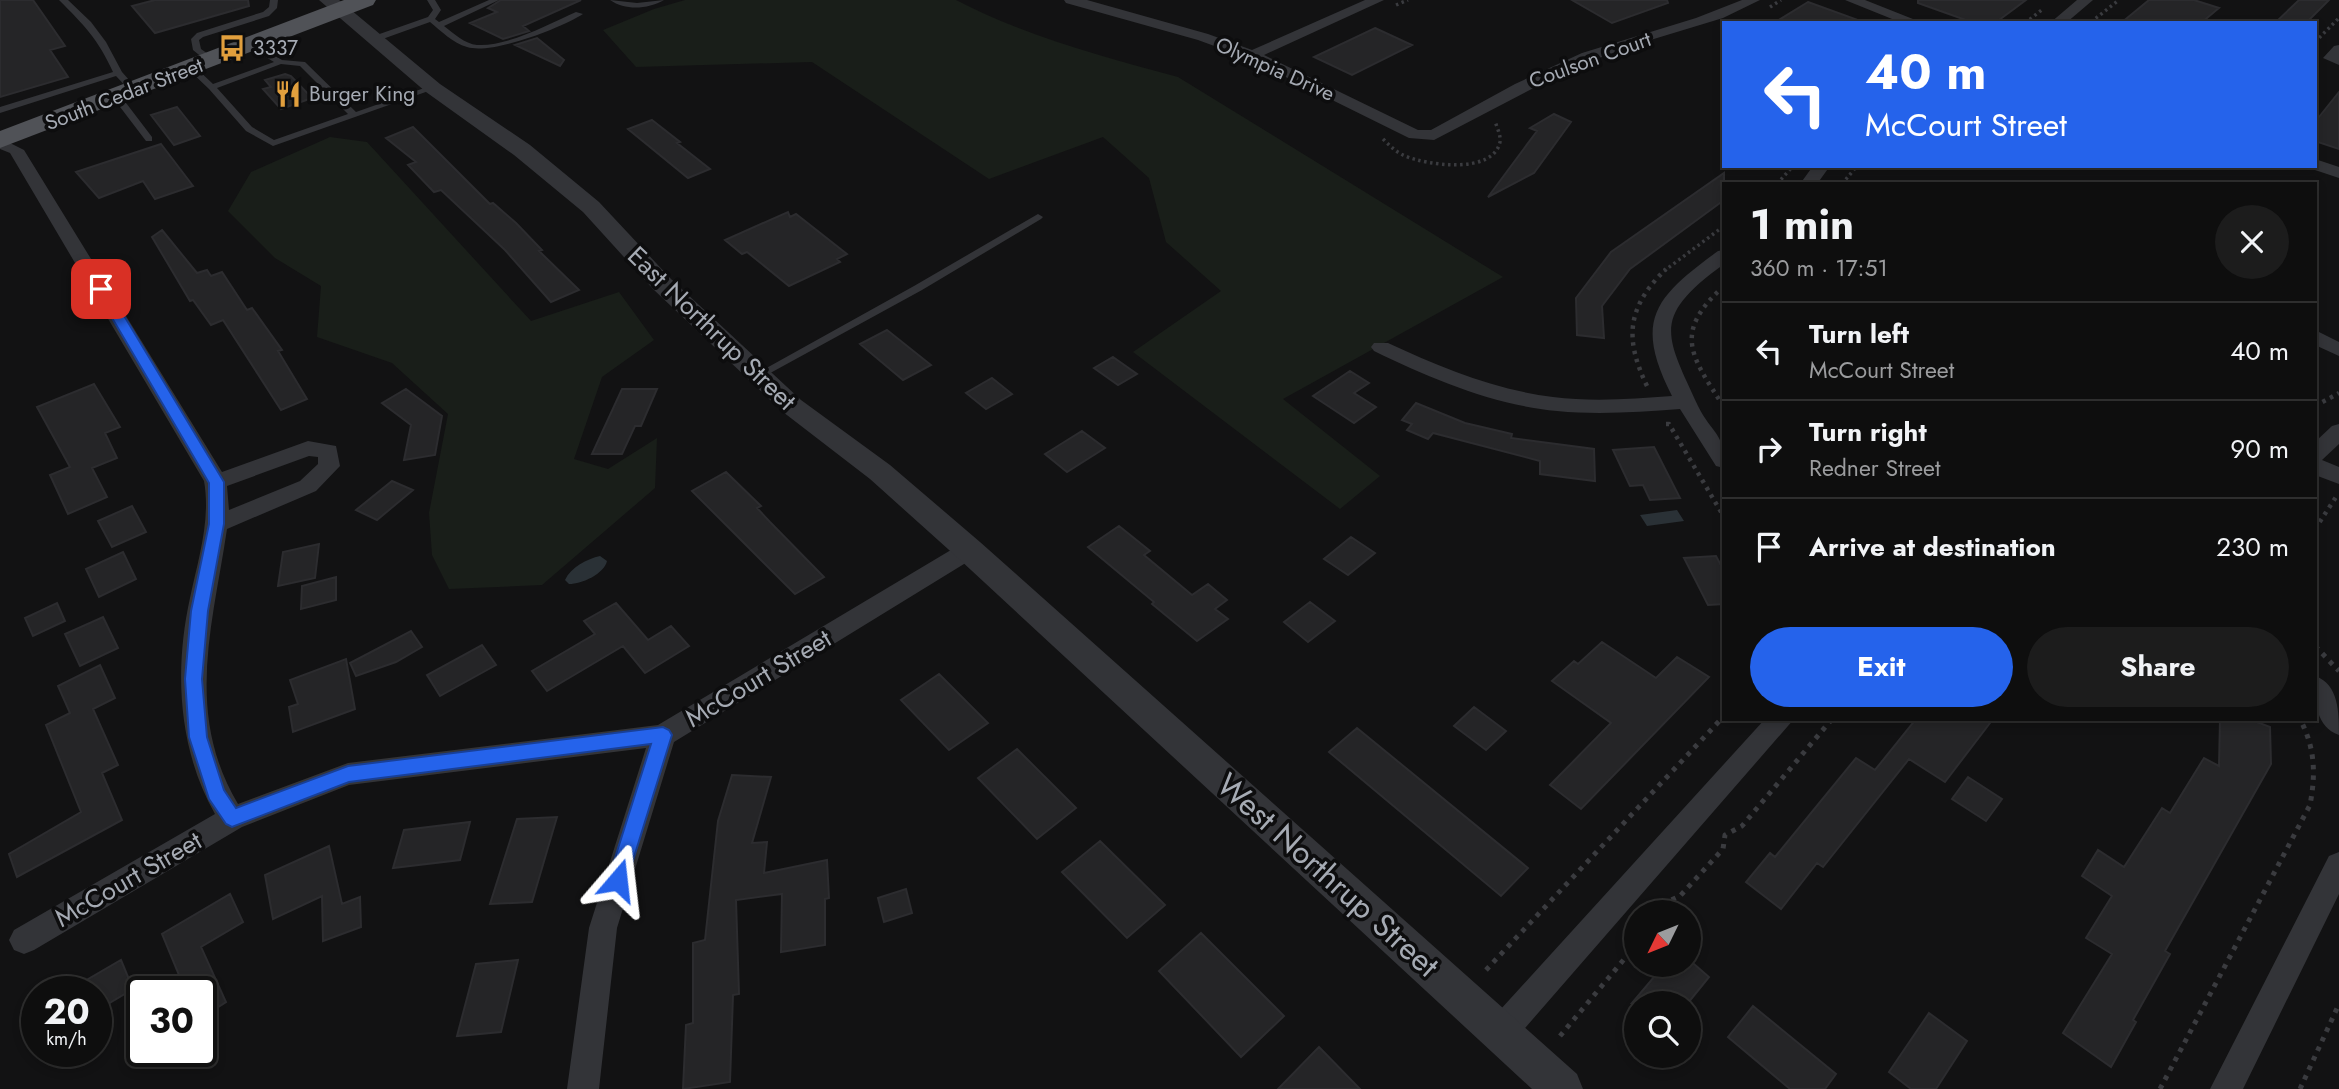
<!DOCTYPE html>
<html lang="en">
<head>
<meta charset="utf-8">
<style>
	body { margin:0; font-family:Jost,sans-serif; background:#1c1c1c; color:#f1f3f6; height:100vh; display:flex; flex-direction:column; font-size:26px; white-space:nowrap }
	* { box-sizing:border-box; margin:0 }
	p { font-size:23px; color:#9b9c9e }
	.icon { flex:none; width:38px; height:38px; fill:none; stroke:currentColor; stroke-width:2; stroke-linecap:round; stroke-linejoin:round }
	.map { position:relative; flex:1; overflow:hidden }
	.side { position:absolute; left:1722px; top:182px; width:595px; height:539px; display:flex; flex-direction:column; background:#0e0e0e; border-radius:0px; box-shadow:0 4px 10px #0003,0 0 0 2px #2e2e2e }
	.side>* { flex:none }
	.banner { position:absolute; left:1722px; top:21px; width:595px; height:147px; border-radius:0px; box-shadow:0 4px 10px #0003,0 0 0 2px #2e2e2e; background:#2563eb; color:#fff; overflow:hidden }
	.needle { width:46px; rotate:227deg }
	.controls { position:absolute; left:1624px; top:900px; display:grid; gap:14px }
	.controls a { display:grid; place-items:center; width:77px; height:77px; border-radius:50%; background:#0e0e0e; box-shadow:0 4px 10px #0003,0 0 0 2px #2e2e2e; font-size:35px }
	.speed { position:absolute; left:21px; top:976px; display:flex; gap:14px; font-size:35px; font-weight:700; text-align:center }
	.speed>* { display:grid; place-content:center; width:91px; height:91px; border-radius:50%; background:#0e0e0e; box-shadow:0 4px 10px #0003,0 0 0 2px #2e2e2e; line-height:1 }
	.speed small { font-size:18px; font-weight:400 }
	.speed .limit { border:4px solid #111; border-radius:10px; background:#fff; color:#111 }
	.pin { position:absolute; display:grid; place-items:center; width:60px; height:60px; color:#fff; margin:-30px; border-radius:14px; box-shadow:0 4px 10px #0006 }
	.me { position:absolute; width:77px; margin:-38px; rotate:17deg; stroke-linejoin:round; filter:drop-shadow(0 0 5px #0008) }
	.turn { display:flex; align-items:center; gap:24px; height:147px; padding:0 28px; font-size:32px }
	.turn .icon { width:91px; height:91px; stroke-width:2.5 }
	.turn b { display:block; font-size:49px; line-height:60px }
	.round { display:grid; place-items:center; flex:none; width:74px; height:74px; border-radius:37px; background:#1c1c1c }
	.summary { display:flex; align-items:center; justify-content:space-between; height:119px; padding:0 28px }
	h1 { font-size:42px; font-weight:700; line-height:52px }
	.cta { display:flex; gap:14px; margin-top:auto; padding:14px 28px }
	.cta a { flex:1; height:80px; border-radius:42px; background:#2563eb; color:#fff; font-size:28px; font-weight:700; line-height:80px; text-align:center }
	.cta a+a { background:#1c1c1c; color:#f1f3f6 }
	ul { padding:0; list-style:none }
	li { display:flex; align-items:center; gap:21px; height:98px; padding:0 28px; border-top:2px solid #2e2e2e }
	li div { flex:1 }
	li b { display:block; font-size:26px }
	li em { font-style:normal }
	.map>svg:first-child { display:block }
	.green { fill:#191e19 }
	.water { fill:#2a3136 }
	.building { fill:#252527; stroke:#2c2c2f; stroke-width:2 }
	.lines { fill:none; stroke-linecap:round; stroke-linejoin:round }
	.path-far2 { stroke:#3a3b3f; stroke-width:3.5; stroke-dasharray:2.5 3.5; stroke-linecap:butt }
	.path-far1 { stroke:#3a3b3f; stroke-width:4.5; stroke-dasharray:3.5 5; stroke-linecap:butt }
	.path { stroke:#3a3b3f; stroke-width:5; stroke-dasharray:4.5 6; stroke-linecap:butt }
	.service { fill:#333438; fill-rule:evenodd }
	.minor { fill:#333438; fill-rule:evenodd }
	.tertiary { fill:#333438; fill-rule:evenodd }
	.primary { fill:#505257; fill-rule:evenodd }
	.route { fill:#2563eb; stroke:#184099; stroke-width:2 }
	.labels { text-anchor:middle; stroke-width:7; stroke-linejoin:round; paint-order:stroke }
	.far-poi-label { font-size:21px; fill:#a5aab3; stroke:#0d0d0e; text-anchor:start }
	.far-street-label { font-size:21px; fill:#a5aab3; stroke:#0d0d0e }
	.street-label { font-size:26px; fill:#a5aab3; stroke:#0d0d0e }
	.near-street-label { font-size:32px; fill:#a5aab3; stroke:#0d0d0e }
</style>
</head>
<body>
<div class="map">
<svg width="2339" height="1089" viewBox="0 0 2339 1089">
	<rect width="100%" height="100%" fill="#121213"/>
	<path class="green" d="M685,0H956C1025,36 1103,57 1178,77L1503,277L1283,399L1380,476L1340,509L1133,352L1221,291L1166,242L1149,178L1103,137L989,179L812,62L636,67L603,30L654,9Z
		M330,137L367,142L531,321L619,292L654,340L602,377L574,459L608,469L657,438L655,488L542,585L449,589L432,555L429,513L448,414L392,363L317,337L321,286L275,258L228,211L251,172Z"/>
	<path class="water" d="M1677,510L1684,521L1647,526L1640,515Z
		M600,556L607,561C604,574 582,584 569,584L565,580C571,567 587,559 600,556Z"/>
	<path class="building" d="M0,0H33L65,46L50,50L68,77L0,97Z
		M155,0H248L249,6L155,33L132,6Z
		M501,0H581L523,26L529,31L503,39L470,23L497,12L488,8Z
		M1572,0H1667L1668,3L1612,23Z
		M1918,0H2026L1995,23H1974L1918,3Z
		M2149,0H2194L2219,8L2201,23H2121Z
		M2299,0H2329L2306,23H2275Z
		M1808,2L1858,20L1857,23H1774Z
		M1375,28L1412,45L1352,75L1314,57Z
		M537,38L564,60L560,66L515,45Z
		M285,74L291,76L312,98L281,109L263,89L271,87L265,80Z
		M2339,92V149L2315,141V122Z
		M177,107L200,136L174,145L151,115Z
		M1554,114L1571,122L1534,173L1488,197L1537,131L1530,128Z
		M652,120L680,142L677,143L710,169L688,178L628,129Z
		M413,127L490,204L493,203L516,223L542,250L539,251L579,290L551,302L505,250L441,190L434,192L408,165L416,162L386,138Z
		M161,144L193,186L155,199L143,181L99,198L76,172Z
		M1724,173V200L1630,269L1602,306L1604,338L1577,335L1576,298L1611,252Z
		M788,212L790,217L796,214L847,254L837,259L840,262L789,286L747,252L742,254L725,240Z
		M162,230L197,273L207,270L211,276L222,272L247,310L252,308L282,350L278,351L307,399L281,410L223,320L211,325L193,300L190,301L152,237Z
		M887,330L931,365L903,380L860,344Z
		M1113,357L1137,374L1118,385L1094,368Z
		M1350,371L1369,383L1354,393L1376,407L1354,423L1313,396Z
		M992,378L1012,394L986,409L966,393Z
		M94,384L120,427L105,433L117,458L92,468L107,497L68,514L50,475L70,467L37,407Z
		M406,389L442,416L435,455L404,460L411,425L382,403Z
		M622,389H657L641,426H635L622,454H592Z
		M1416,403L1465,423L1512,434L1511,438L1594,449L1595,481L1540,474V461L1433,433L1428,439L1407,430L1412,424L1402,420Z
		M1082,431L1105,448L1067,472L1045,454Z
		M1654,447L1680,498L1650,500L1643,485L1630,486L1613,450Z
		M726,472L761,506L757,508L770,522L824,577L795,594L692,491Z
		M392,481L413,490L377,520L356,510Z
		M132,506L146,532L112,547L98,521Z
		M1119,526L1150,551L1144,555L1192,595L1208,584L1227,600L1215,609L1228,619L1197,641L1152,604L1154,602L1088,547Z
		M1351,537L1375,553L1348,575L1324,559Z
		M319,544L315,578L278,586L283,552Z
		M123,552L136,579L99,597L86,569Z
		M1716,556L1724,571V604L1708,605L1684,558Z
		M336,577V600L301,609L302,586Z
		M1310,602L1335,621L1308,642L1284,622Z
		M57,603L65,621L33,636L25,618Z
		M616,603L648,640L671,626L689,646L645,673L623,646L547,691L532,671L595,634L584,621Z
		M103,617L118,648L80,666L65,634Z
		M411,631L422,647L396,662L356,676L350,663Z
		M1602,642L1656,678L1677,657L1709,677L1581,809L1550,785L1611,723L1552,681L1574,661L1578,664Z
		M482,645L496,665L440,696L427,675Z
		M346,659L355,709L293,732L289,707L298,704L290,680Z
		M100,665L115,698L93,709L118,765L102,773L122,820L17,877L9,854L81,812L46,725L70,713L58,686Z
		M939,674L988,723L949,750L901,700Z
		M1474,707L1506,731L1486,750L1454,726Z
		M1916,719H1993L1945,782L1909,759L1823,867L1817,863L1781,909L1746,882L1770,853L1775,857L1856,758L1875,770Z
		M2220,719H2249L2270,727L2271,764L2165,951L2170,954L2133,1020L2136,1022L2111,1067L2063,1033L2112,954L2086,938L2112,896L2082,876L2098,850L2124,867L2162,808L2170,813L2204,758L2219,766Z
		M1357,728L1528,868L1501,896L1329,752Z
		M1017,749L1076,808L1037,839L978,778Z
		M732,775L771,777L752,843L767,842L764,873L827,860L829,898L825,899V945L781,952L782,894L736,900L739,994L733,995L730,1082L683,1089L686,1025L693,1023V943L705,940L718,821Z
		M1968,777L2002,799L1986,821L1952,799Z
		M557,817L532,902L490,904L517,819Z
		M470,822L460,860L393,868L404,830Z
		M1100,841L1165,905L1127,938L1062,872Z
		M329,846L342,904L360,897L361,927L323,941L322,896L273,919L265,875Z
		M906,889L912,913L884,922L878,898Z
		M230,894L243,922L201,947L226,1002L201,1018V992H186L162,934Z
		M1201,933L1284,1016L1241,1057L1159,971Z
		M121,960L133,989L96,1011V992H66Z
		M518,960L501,1032L457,1036L476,964Z
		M1665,964H1694L1709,977L1688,1003H1632Z
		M1753,1006L1836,1074L1825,1089H1790L1728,1037Z
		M1929,1013L1967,1041L1936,1089H1911L1889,1072Z
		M1319,1047L1360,1089H1278Z"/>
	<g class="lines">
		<path class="path-far2" d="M1396,5L1408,0
			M1770,7L1781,0
			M2091,22L2119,0
			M2025,23L2043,9
			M2315,42L2339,18
			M1383,139C1390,146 1396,152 1405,156C1426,165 1493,175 1500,142C1501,135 1497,128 1495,121
			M1777,184L1793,166
			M1842,184L1857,166
			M1664,271L1724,226"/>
		<path class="path-far1" d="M1724,286C1672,333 1691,356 1724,407
			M1647,386C1624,338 1627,307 1666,269
			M2315,406L2339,393
			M1666,424H1669L1724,517
			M2315,529L2338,494"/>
		<path class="path" d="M2315,646L2339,671
			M1657,912L1658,906L1680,896L1723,849L1725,835L1742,826L1832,719
			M1486,970L1724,716
			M1560,1036L1636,945
			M2160,1089L2310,805C2316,773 2315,748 2300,719
			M2300,1089L2339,1004"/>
		<path class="service" d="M59,0H68L91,22L106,42L122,72L138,90L131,92L116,76L0,113V107L113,72C98,39 84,25 59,0Z
			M270,0H278L277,8L269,16L203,37L199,40L201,49L215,59V63H209L193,50L191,39L197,33L263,12L269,7Z
			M427,0H435L441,10L435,19L439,22L489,0H499L444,26C453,33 465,44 477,45C507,47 549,24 576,12L583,14C561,28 492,55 467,47C453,43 441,31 430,22L377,41H371V37L428,17L433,10Z
			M610,0L637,3L664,0C648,9 626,11 610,0Z
			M249,43H255L282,60L305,62L356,112L430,86L437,88L273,146L246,131L209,89L188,69L195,67L213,84L274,62L249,47ZM281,64L300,66L348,114L274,140L252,127L217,88Z
			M114,95H120L152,137V141H146L114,99Z
			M1038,214L1043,217L1041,219L922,290L763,377H755L754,375L914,286Z"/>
		<path class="minor" d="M1064,0H1087L1208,34L1252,50L1365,0H1384L1264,55L1418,130H1431L1515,84L1582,53L1696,18L1742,0H1760L1723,18L1634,45L1570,69L1434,140L1409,138L1247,58L1198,40L1066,3Z
			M1845,0H1865L1923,23H1902Z
			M2077,0H2093L2066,23H2050Z
			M2339,45V65L2323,58L2334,46Z
			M0,138L24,150L222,472L308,441L336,446L340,466L316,491L227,529C213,624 184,713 238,804L348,763L658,725L961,544L969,541L977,544L980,550L977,556L674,742L617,928L599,1089H567L589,928L646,748L349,785L242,827L34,950L24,954L14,950L9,940L14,930L215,814C178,749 174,670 190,598C198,560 211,520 204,481L10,153L0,149ZM309,456L318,457V464L300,481L229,510L227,486Z
			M2315,159L2339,167V178L2309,168L2315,166Z
			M1813,166H1830L1817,184H1800Z
			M1724,250V264C1651,317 1665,334 1698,406C1713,436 1724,430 1724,468L1716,466L1680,409C1639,412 1598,415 1557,411C1493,405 1432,379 1374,351L1371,347L1374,343H1388C1440,367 1495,390 1553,397C1592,402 1633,399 1672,396C1633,320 1655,297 1718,251Z
			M2315,330L2339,342V356L2315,345Z
			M2339,424V444L2322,460L2339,467V484L2315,475V442L2332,426Z
			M2315,676C2339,684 2339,713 2339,735C2314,726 2315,698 2315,676Z
			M1765,719H1794L1512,1043L1501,1047L1490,1043L1486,1032L1490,1021Z
			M2339,852V894L2243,1089H2210L2329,856Z"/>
		<path class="tertiary" d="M319,0H339L440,84L530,145L599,202L671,279L801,400L890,465L980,542L1577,1074L1583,1089H1532L958,558L870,479L783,412L653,289L583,212L514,155L426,92Z"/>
		<path class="primary" d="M344,0H376L373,5L0,148V131Z"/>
	</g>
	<path class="route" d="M101,285L108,289L224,482V524L208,611L202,679L207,737L224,790L236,808L348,766L663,727L669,730L672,735L625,886L618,889L611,886L608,880L651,744L349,782L232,827L226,824L209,799L189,737L185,679L191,611L209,524V483L95,289Z"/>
	<defs>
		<symbol id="bus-bare" viewBox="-9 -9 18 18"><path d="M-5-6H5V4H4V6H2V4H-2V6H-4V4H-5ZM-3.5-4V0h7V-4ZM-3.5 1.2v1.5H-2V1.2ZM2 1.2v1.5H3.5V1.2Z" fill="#e19f3d" stroke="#0d0d0e" stroke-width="2.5" paint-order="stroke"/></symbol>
		<symbol id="restaurant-bare" viewBox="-9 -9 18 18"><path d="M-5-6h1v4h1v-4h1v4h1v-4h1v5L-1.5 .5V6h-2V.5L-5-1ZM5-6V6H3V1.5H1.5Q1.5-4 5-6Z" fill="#e19f3d" stroke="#0d0d0e" stroke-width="2.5" paint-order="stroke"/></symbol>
	</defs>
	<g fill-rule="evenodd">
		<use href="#bus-bare" x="213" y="29" width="38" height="38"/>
		<use href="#restaurant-bare" x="269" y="75" width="38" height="38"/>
	</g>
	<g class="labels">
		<g class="far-poi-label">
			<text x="253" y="55">3337</text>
			<text x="309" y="101">Burger King</text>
		</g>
		<g class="far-street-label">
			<text transform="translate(1590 60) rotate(-20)" y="7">Coulson Court</text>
			<text transform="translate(1275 69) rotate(24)" y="7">Olympia Drive</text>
			<text transform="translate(124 94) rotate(-21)" y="7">South Cedar Street</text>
		</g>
		<g class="street-label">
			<text transform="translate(712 328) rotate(44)" y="9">East Northrup Street</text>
			<text transform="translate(758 678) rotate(-31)" y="9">McCourt Street</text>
			<text transform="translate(128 879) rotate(-30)" y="9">McCourt Street</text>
		</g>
		<g class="near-street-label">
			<text transform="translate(1328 875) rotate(42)" y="11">West Northrup Street</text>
		</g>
	</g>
</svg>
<div class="controls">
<a><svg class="needle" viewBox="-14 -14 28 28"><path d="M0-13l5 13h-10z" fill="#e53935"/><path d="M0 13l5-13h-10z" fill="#9b9c9e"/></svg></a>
<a><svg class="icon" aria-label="search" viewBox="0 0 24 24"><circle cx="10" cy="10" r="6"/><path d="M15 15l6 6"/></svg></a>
</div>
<div class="speed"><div>20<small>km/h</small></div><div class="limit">30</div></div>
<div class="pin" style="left:101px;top:289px;background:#d93025"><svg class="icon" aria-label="arrive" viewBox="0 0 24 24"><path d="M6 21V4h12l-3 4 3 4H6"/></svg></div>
<svg class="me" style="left:618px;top:880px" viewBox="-20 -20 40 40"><path d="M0-17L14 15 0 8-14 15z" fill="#2563eb" stroke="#fff" stroke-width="4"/></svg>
<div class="banner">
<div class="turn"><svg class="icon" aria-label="left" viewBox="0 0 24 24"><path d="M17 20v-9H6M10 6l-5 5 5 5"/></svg><div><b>40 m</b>McCourt Street</div></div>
</div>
<section class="side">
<div class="summary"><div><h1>1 min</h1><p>360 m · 17:51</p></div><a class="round"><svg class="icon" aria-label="close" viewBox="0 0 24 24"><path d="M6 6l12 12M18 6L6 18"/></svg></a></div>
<ul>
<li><svg class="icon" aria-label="left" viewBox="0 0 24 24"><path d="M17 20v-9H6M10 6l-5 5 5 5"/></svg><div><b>Turn left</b><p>McCourt Street</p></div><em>40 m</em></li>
<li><svg class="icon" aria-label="right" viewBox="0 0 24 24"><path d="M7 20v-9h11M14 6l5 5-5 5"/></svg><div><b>Turn right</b><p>Redner Street</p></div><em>90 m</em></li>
<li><svg class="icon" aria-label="arrive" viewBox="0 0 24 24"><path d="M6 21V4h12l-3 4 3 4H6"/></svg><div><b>Arrive at destination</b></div><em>230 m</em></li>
</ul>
<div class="cta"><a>Exit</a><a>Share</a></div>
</section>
</div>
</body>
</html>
